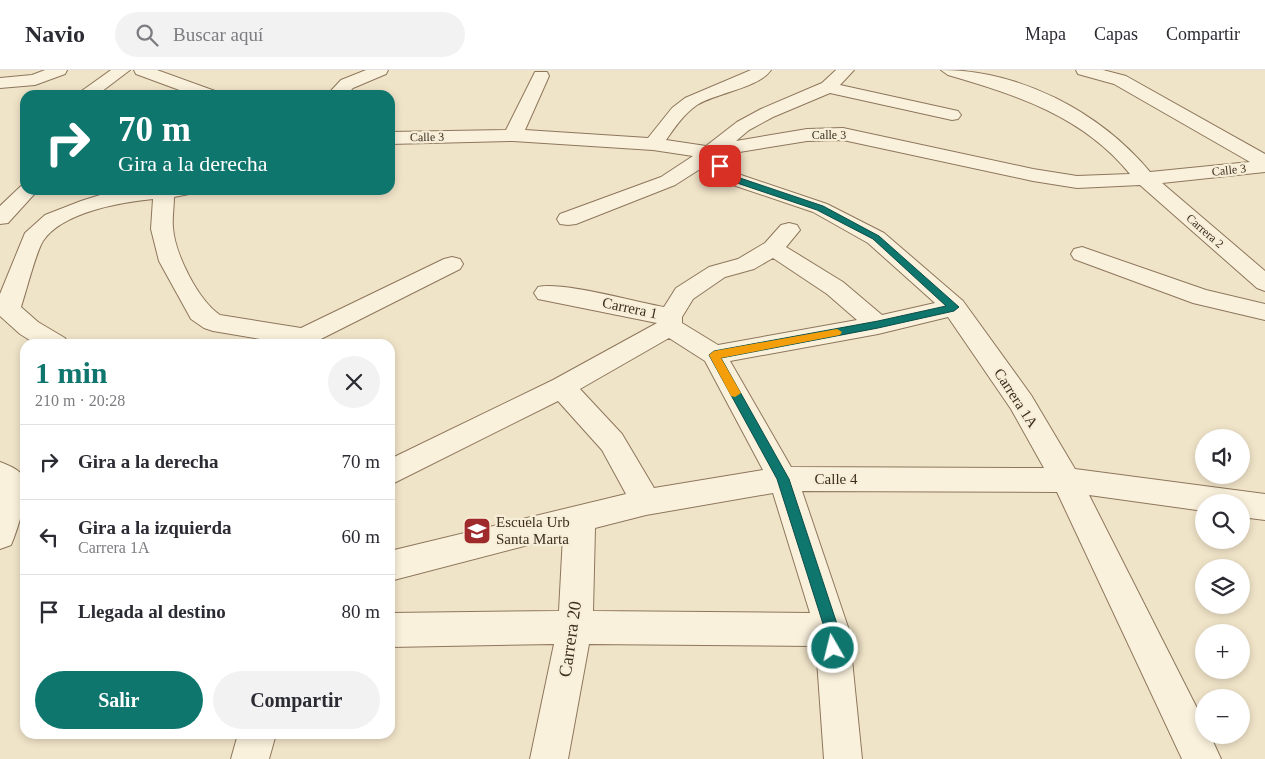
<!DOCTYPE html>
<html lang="es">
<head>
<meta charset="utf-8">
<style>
	body { margin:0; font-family:Georgia,serif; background:#f2f2f3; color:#2b2b33; height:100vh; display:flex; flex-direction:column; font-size:19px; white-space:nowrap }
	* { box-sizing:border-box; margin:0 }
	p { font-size:16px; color:#7c7c81 }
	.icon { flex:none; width:28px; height:28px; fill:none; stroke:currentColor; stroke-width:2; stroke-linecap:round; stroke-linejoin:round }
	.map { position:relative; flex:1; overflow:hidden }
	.details { position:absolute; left:20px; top:269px; width:375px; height:400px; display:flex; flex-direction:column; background:#fff; border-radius:15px; box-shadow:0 2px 8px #0003 }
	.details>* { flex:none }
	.guide { position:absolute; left:20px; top:20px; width:375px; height:105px; border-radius:15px; box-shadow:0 2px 8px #0003; background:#0f766e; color:#fff; overflow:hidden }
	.fabs { position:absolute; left:1195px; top:359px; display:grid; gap:10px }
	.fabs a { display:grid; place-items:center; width:55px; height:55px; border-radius:50%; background:#fff; box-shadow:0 2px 8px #0003; font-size:25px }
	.pin { position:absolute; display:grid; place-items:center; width:42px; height:42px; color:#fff; margin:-21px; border-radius:10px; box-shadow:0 2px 8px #0006 }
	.me { position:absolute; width:55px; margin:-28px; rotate:352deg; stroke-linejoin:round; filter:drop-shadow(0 0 4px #0008) }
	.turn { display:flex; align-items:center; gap:18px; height:105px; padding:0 15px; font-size:22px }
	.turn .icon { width:65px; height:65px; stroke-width:2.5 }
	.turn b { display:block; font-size:35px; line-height:42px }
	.round { display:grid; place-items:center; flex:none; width:52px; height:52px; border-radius:26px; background:#f2f2f3 }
	.headline { display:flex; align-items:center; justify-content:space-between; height:85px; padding:0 15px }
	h1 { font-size:30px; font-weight:700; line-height:38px; color:#0f766e }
	.cta { display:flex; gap:10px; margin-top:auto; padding:10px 15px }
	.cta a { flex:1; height:58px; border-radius:30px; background:#0f766e; color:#fff; font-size:20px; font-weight:700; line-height:58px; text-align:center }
	.cta a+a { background:#f2f2f3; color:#2b2b33 }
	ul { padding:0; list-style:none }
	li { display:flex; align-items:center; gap:15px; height:75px; padding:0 15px; border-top:1px solid #e1e1e2 }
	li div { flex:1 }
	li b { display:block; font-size:19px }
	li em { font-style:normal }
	header { display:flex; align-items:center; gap:30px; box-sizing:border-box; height:70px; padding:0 25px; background:#fff; border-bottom:1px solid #e1e1e2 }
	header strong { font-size:24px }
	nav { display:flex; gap:28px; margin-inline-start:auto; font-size:18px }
	.search { width:350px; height:45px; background:#f2f2f3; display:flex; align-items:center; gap:12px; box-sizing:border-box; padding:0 18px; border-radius:28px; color:#7c7c81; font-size:19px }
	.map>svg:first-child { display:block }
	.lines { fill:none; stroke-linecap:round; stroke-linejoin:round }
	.street-casing { stroke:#8d765c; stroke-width:2 }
	.street { fill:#faf1dc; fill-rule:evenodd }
	.route { fill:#0f766e; stroke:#0a4d48 }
	.slow { fill:#f59e0b }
	.labels { text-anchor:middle; stroke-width:4.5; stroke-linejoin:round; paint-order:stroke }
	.far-street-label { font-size:12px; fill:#3d2e20; stroke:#f7eed8 }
	.street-label { font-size:15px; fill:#3d2e20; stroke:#f7eed8 }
	.poi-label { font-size:15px; fill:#3d2e20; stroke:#f7eed8; text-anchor:start }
	.near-street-label { font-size:18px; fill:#3d2e20; stroke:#f7eed8 }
</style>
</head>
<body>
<header>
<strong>Navio</strong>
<div class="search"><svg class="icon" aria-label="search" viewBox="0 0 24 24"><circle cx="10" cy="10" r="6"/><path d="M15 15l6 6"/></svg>Buscar aquí</div>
<nav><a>Mapa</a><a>Capas</a><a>Compartir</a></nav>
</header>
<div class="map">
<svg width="1265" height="689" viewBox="0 0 1265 689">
	<rect width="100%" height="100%" fill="#f0e4c8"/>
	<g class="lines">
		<defs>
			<path id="street" d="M45,0H67L65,4L35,15L0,18V8L32,5Z
				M111,0H130L97,25H76Z
				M134,0H157L215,21L218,25H193L136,4Z
				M366,0H388L386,4L353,18L346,25H327L341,10Z
				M751,0H771C759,18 716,23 697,35C684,44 675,57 666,70L706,76L737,52L761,39L822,13L836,0H854L840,15L958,41L961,45L958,49L952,50L830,23L773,47L749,60L736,71L807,59L843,58L1033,99L1077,106L1130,104C1083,46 1017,25 948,5L941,0C1020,0 1100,42 1150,102L1250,92L1114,14L1078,4L1076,0H1103L1126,6L1265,84V102L1162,113L1265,201V221L1257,218L1140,115L1077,118L1033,111L843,70L807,71L721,85L741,105L827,134L884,163L963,231L1031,325L1075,399L1265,424V450L1241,447V432H1204V441L1089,425L1204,652V665H1210L1221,689H1182L1057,422L802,421L849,560L862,689H824L816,576L589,574L568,689H530L554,574L390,577V543L559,541L563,466L390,511V481L626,424L602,380L558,331L390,415V389L553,310L657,253L538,229L534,223L538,217C561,211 636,232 664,237L676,218L709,197L738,189L765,173L781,155L789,153L797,155L800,160L786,177L843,212L882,245L935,233L868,173L813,142L727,113L708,94L675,115L576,154L568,155L560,154L557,149L560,144L661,107L693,86L653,80L513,71L390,74V62L506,60L535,2H547L549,6L525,60L648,68L672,38L685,28ZM773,188L827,224L857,250L718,275L682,253V247L693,229L725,207L754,199ZM948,247L1011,339L1044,398L791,397L730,291L878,264ZM669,268L705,291L763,400L654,418L622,364L580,319ZM773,423L810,543L593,541L595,458L646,445Z
				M25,115V120H38L8,153L0,154V136L21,116Z
				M116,120H192L189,124L174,127C174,137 172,148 173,158C175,184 198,230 220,245L301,258L444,189L452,187L460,189L463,194L460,199L311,274H277L278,272L213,261L204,258L191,249L159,191L151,159L153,129C122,132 62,142 43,171C36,182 26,222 21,237L38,252L65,268L68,274H36L20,264L0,246V224L25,163L45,145L81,131Z
				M1082,177L1206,220L1265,234V250L1193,233L1074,189L1071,184L1074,179Z
				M0,392C8,395 22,400 25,410C29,424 17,461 11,475L0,479Z
				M238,664H276L269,689H231Z"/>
		</defs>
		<use href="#street" class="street-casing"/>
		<use href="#street" class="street"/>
	</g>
	<path class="route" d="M717,94H723L737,107L823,136L879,166L959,237L954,241L878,258L721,288L789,409L839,560L840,578L838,583L833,585L828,583L825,560L777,409L709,285L714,281L878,251L946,236L873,169L817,140L731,111L717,97Z"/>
	<path class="slow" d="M837,259L842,262L840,265L721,288L741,323L735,327L731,326L709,285L714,281Z"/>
	<defs>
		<symbol id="school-square" viewBox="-11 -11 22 22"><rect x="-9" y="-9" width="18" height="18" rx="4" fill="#9e2a2b" stroke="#f7eed8"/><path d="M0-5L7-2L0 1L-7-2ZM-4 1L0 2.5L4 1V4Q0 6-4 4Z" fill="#fff"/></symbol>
	</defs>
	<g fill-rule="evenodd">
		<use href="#school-square" x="461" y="445" width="32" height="32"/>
	</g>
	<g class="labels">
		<g class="far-street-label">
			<text x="829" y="69">Calle 3</text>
			<text transform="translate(427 67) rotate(-1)" y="4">Calle 3</text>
			<text transform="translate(1229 100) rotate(-6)" y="4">Calle 3</text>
			<text transform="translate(1205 161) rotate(41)" y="4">Carrera 2</text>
		</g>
		<g class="street-label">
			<text transform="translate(630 238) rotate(12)" y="5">Carrera 1</text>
			<text transform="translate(1016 328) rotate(57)" y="5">Carrera 1A</text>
			<text x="836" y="414">Calle 4</text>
		</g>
		<g class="poi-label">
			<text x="496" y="457">Escuela Urb<tspan x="496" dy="17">Santa Marta</tspan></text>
		</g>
		<g class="near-street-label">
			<text transform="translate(570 569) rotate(-82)" y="6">Carrera 20</text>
		</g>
	</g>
</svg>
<div class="fabs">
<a><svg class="icon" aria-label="sound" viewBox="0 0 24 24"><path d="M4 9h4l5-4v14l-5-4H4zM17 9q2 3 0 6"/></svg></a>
<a><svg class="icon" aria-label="search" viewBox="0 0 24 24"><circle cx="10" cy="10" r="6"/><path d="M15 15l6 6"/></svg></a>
<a><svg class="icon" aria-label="layers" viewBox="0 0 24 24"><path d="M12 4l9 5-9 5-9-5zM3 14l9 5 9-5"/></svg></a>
<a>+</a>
<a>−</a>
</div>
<div class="pin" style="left:720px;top:96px;background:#d93025"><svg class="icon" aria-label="arrive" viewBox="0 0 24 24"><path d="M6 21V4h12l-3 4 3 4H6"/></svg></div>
<svg class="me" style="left:833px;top:578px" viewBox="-20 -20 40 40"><circle r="17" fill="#0f766e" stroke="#fff" stroke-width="3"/><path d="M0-11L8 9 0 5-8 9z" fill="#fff"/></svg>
<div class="guide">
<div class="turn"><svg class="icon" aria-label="right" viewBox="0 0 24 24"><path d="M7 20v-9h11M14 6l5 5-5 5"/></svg><div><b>70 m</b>Gira a la derecha</div></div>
</div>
<section class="details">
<div class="headline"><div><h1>1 min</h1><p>210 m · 20:28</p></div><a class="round"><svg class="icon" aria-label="close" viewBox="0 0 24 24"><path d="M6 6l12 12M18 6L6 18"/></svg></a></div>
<ul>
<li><svg class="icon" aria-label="right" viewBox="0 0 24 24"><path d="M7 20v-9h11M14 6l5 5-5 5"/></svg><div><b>Gira a la derecha</b></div><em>70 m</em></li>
<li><svg class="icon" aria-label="left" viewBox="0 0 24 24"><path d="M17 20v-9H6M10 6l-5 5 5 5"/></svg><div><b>Gira a la izquierda</b><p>Carrera 1A</p></div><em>60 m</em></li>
<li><svg class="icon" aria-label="arrive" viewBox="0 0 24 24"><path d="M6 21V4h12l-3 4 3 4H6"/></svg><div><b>Llegada al destino</b></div><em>80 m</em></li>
</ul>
<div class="cta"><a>Salir</a><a>Compartir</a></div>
</section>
</div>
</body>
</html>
